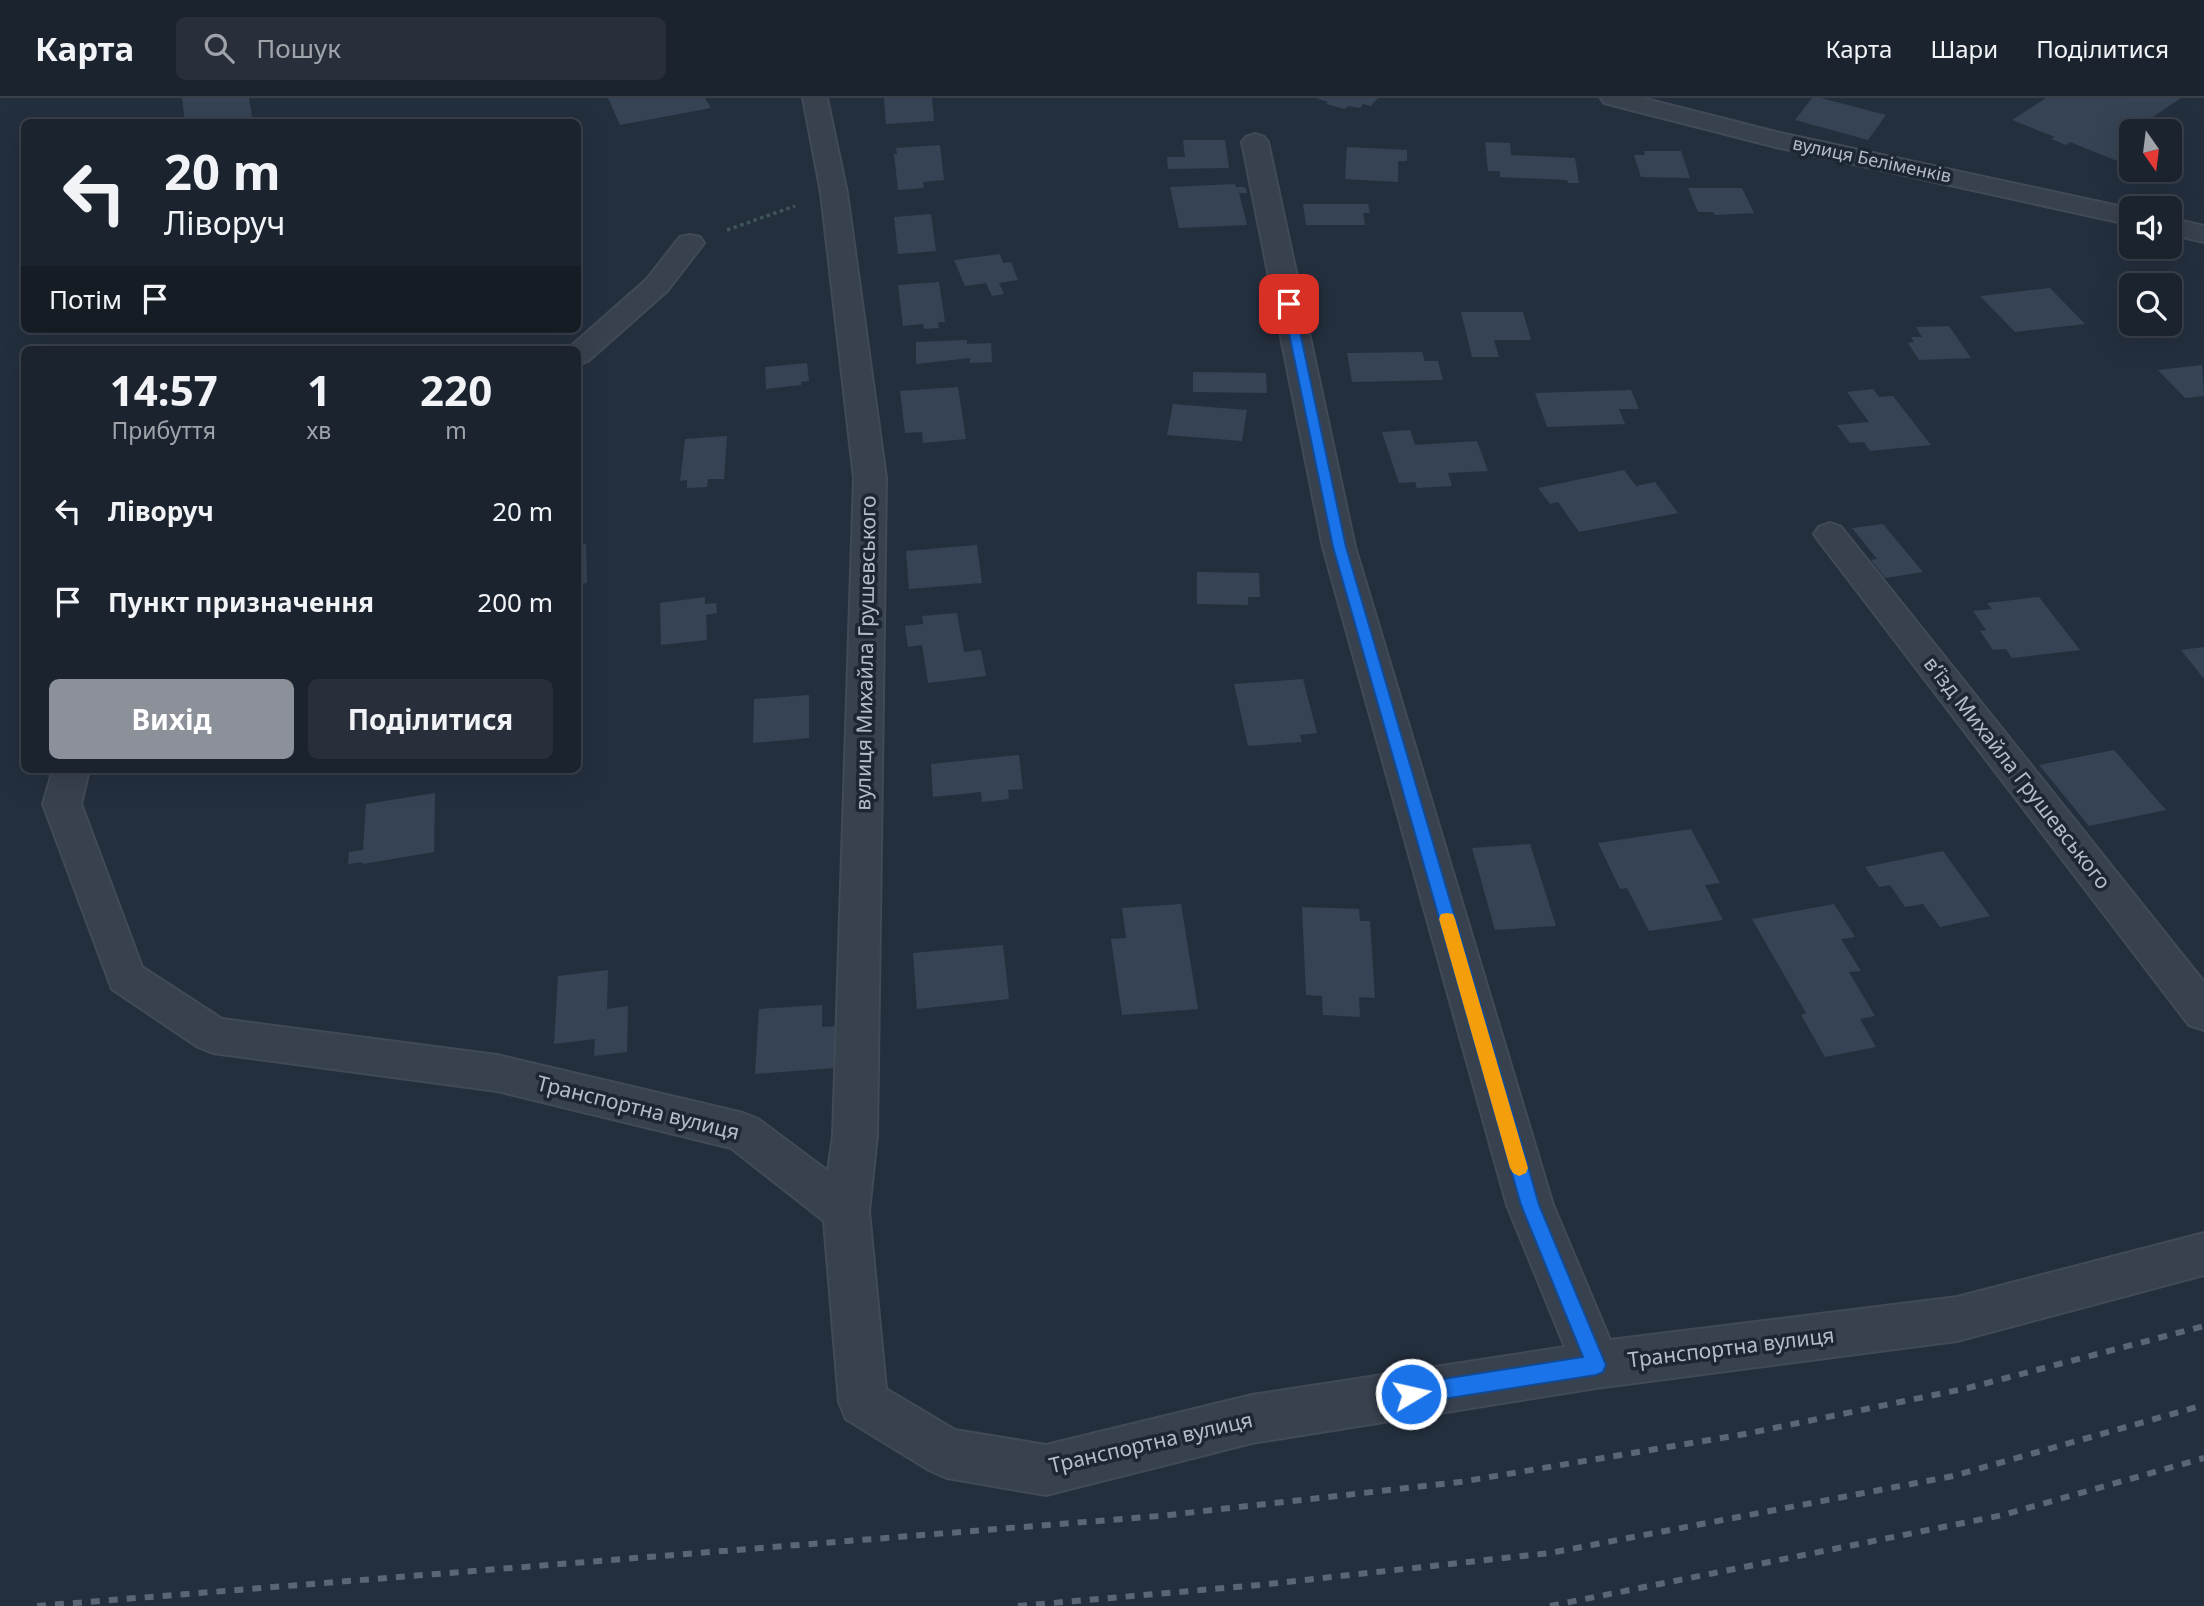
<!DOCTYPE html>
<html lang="uk">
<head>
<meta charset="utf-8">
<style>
	body { margin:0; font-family:"Noto Sans",sans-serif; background:#282f3a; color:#f1f3f6; height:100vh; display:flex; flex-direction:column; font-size:26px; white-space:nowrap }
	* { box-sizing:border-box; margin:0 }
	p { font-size:23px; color:#a0a4aa }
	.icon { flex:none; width:38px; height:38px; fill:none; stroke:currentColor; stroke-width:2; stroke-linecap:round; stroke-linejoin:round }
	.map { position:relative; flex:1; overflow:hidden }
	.details { position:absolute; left:21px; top:248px; width:560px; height:427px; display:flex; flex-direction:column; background:#1b232e; border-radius:10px; box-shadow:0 7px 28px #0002,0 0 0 2px #39404a }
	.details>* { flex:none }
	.banner { position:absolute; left:21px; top:21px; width:560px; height:214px; border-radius:10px; box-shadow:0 7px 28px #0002,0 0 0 2px #39404a; background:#1b232e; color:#f1f3f6; overflow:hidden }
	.needle { width:46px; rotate:166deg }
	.fabs { position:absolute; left:2119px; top:21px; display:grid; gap:14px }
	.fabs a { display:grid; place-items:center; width:63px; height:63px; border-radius:10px; background:#1b232e; box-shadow:0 7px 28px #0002,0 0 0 2px #39404a; font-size:35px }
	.pin { position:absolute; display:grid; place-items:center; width:60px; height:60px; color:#fff; margin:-30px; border-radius:14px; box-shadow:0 4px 10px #0006 }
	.me { position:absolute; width:77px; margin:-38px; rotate:81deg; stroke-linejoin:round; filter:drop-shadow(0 0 5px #0008) }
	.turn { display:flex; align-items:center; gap:24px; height:147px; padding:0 28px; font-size:32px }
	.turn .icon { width:91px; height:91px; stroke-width:2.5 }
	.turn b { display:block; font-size:49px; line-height:60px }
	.then { display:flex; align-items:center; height:66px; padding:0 28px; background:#0003; gap:14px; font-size:26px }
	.eta { display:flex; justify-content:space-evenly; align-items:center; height:119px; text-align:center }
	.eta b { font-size:42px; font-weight:700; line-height:49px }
	.primary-button { display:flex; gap:14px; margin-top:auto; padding:14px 28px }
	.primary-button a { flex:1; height:80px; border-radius:10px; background:#8c9099; color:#fff; font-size:28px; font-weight:700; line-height:80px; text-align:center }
	.primary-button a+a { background:#282f3a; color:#f1f3f6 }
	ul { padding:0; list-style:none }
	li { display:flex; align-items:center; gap:21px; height:91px; padding:0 28px }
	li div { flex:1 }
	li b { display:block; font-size:26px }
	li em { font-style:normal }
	header { display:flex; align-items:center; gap:42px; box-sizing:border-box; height:98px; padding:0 35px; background:#1b232e; border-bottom:2px solid #39404a }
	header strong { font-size:33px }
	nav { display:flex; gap:38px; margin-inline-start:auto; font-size:24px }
	.search { width:490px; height:63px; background:#282f3a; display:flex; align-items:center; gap:18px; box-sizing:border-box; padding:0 24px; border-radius:10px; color:#a0a4aa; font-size:26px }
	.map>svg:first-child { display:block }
	.building { fill:#364354 }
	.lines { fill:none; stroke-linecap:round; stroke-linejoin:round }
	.street-casing { stroke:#414a57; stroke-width:4 }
	.path { stroke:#3f5557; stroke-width:3.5; stroke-dasharray:3.5 3.5; stroke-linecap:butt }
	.street { fill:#38414e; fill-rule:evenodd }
	.rail { stroke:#5a6575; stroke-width:6; stroke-dasharray:9 9; stroke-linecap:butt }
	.route { fill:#1a73e8; stroke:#114b97; stroke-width:2 }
	.slow { fill:#f59e0b }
	.labels { text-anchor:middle; stroke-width:7; stroke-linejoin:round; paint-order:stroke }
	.far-street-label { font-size:18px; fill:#b4bcc9; stroke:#1d2633 }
	.street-label { font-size:21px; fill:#b4bcc9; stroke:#1d2633 }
</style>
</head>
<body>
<header>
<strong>Карта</strong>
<div class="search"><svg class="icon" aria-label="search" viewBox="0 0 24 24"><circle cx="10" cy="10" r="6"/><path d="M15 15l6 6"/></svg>Пошук</div>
<nav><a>Карта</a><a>Шари</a><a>Поділитися</a></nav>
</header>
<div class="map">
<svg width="2204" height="1508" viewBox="0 0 2204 1508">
	<rect width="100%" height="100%" fill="#242f3e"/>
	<path class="building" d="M182,0H249L253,24H185Z
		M608,0H705L711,10L620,27Z
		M884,0H932L934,23L886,26Z
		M1316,0H1378L1371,8L1363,6L1360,10L1348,8L1345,11L1326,6L1328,4Z
		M1812,0H1821L1886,17L1868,42L1795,22Z
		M2046,0H2181L2132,33V64L2127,67L2070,44L2066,47L2051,41L2055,39L2012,22Z
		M1183,42H1225L1229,70L1168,71L1167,59H1185Z
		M1485,44L1510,45L1511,57L1575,60L1579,85H1568L1567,82L1500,79V73H1488Z
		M940,47L944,82L923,84L924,90L898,92L894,56H897L896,50Z
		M1347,49L1407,52V63H1398V84L1345,81Z
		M1644,53H1681L1690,80L1641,79L1634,57H1645Z
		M1235,86L1236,89H1245L1247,95H1239L1247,127L1179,130L1170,89Z
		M1688,90H1742L1754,115L1715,117L1713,114H1698Z
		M1303,106H1368L1370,115H1363L1365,127H1306Z
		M931,116L936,153L898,156L894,119Z
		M1000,156L1003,165L1011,164L1018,182L999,185L1004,196L992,198L986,185L965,188L954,162Z
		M939,184L945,224H938L939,230L924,231L923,226L903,228L898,187Z
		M2050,190L2085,226L2015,234L1980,198Z
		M1461,214H1523L1531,242H1494L1499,259H1472Z
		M1949,228L1971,260L1919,262L1908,245L1914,244L1911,239H1922L1916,229Z
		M967,242V246L991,245L992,264L970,265V260L916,266V244Z
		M1422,254L1425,263H1438L1443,282L1352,284L1347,255Z
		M807,265L809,283L801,284V287L766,291L765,269Z
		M2202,267L2204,298L2185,300L2158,272Z
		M1193,274L1266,275L1267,295L1193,294Z
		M958,289L966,341L923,345L922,334L905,335L900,293Z
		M1873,291L1879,299L1893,298L1931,347L1870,353L1864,344L1850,345L1837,327L1869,324L1847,294Z
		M1631,292L1639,311H1619L1625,326L1547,329L1535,295Z
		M1173,306L1247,312L1242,343L1167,337Z
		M1410,332L1415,347L1477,343L1488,373L1448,375L1452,388L1417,390L1415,384L1399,385L1382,334Z
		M727,338L724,381H708L707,389L687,390V382L680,383L685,341Z
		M1624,372L1636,388L1655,384L1678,415L1579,434L1558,404L1550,406L1538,390Z
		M1883,426L1923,474L1885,480L1871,462L1877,461L1852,430Z
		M586,446L587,485L578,486V447Z
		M977,447L982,485L909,491L906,453Z
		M1197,474L1259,475L1260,499H1248V507L1197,506Z
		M705,499V506L716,505L717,515L706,517L707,542L661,547L660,505Z
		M2039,499L2080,552L2012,560L2006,551L1993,552L1980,533L1986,532L1973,513L1992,511L1987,505Z
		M957,515L964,554L981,552L986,578L928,585L922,547L908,549L905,528L923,526L922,518Z
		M2204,549V581L2181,552Z
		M1303,581L1317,635L1300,637L1302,644L1248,648L1234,586Z
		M809,597V640L753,645L754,601Z
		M2114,652L2166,712L2089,728L2039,667Z
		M1019,657L1023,691L1008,692L1009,701L982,704L981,694L933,699L931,666Z
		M435,695L434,754L363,766V764L348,766L349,754L363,752L366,706Z
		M1691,731L1720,785L1705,787L1723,822L1649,833L1627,790L1620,791L1598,745Z
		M1530,746L1556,828L1495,832L1472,750Z
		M1943,753L1990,818L1940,829L1923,806L1905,809L1890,787L1879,789L1865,769Z
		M1181,806L1198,911L1122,917L1111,841L1126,840L1122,810Z
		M1834,806L1855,839L1841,841L1861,873L1849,874L1875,918L1860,921L1876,949L1825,959L1801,917L1806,915L1752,821Z
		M1302,809L1359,811L1360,823H1370L1375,900L1359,899L1360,919L1323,917L1322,898L1306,897Z
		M1003,847L1009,901L917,911L913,855Z
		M608,872L607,911L628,908L627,954L594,958L595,941L554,946L558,878Z
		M822,907V929L836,928L835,970L755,976L759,911Z"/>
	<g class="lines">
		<defs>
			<path id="street" d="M803,0H827L847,95L886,380L877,1038L869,1113L886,1291L955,1332L1046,1347L1252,1297L1565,1249L1507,1107L1323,449L1242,44L1246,39L1255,36L1264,39L1268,44L1355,449L1553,1107L1610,1242L1957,1199L2204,1135V1177L1957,1243L1596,1290L1252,1345L1046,1397L947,1380L929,1372L846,1321L839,1304L824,1123L731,1050L497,993L213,955L198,949L112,891L43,706L53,672H89L81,706L142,869L222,921L497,957L743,1015L758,1021L828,1073L833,1038L854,380L821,95Z
				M1601,0H1642L1776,34L2132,111V127L1776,49L1604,5Z
				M2170,120L2204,128V144L2170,136Z
				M690,137L700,139L704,145L667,193L588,263L578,266V252L568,251L647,181L680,139Z
				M1830,425L1841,429L2204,884V932L2189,927L1819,443L1814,436L1819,429Z"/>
		</defs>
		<use href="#street" class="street-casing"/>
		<path class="path" d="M727,132L795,108"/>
		<use href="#street" class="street"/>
		<path class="rail" d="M37,1508L1160,1418L1460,1384L1745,1336L1968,1290L2204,1228
			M1018,1508L1259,1487L1550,1455L1953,1378L2204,1307
			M1550,1508L2003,1417L2204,1360"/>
	</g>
	<path class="route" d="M1289,202L1294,206L1346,449L1524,1054L1539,1107L1606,1267L1603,1274L1596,1277L1411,1306L1404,1303L1401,1296L1404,1289L1411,1286L1583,1259L1521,1107L1333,449L1283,206Z"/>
	<path class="slow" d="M1447,815L1453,816L1455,821L1528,1070L1526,1075L1519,1078L1513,1075L1510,1070L1439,821L1441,816Z"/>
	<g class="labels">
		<g class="far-street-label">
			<text transform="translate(1872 62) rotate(12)" y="6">вулиця Беліменків</text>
		</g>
		<g class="street-label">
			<text transform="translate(866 555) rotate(-89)" y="7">вулиця Михайла Грушевського</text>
			<text transform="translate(2017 675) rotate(52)" y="7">в’їзд Михайла Грушевського</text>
			<text transform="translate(638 1010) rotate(14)" y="7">Транспортна вулиця</text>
			<text transform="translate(1731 1250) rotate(-7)" y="7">Транспортна вулиця</text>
			<text transform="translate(1151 1345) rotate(-13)" y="7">Транспортна вулиця</text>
		</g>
	</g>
</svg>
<div class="fabs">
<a><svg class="needle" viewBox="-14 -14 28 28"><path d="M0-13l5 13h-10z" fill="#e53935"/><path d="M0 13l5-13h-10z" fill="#a0a4aa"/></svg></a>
<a><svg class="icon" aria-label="sound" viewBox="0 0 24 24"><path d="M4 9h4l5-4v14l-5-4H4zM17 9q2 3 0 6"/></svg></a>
<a><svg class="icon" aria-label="search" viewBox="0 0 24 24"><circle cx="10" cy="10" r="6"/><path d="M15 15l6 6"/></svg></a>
</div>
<div class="pin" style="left:1289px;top:206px;background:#d93025"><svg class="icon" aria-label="arrive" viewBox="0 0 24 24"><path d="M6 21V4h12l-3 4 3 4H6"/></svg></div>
<svg class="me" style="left:1411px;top:1296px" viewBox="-20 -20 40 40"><circle r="17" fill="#1a73e8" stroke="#fff" stroke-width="3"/><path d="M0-11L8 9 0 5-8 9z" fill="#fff"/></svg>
<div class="banner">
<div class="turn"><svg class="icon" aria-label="left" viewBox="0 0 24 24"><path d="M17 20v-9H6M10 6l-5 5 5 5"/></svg><div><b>20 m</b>Ліворуч</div></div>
<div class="then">Потім<svg class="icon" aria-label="arrive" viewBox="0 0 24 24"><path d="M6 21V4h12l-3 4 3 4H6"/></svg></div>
</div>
<section class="details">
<div class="eta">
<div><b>14:57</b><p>Прибуття</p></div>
<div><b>1</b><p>хв</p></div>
<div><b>220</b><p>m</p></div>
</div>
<ul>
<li><svg class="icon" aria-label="left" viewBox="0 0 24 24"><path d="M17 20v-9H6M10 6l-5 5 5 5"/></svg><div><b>Ліворуч</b></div><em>20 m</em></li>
<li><svg class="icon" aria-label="arrive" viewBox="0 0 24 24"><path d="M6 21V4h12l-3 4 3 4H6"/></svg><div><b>Пункт призначення</b></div><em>200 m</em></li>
</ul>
<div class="primary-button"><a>Вихід</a><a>Поділитися</a></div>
</section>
</div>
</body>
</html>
